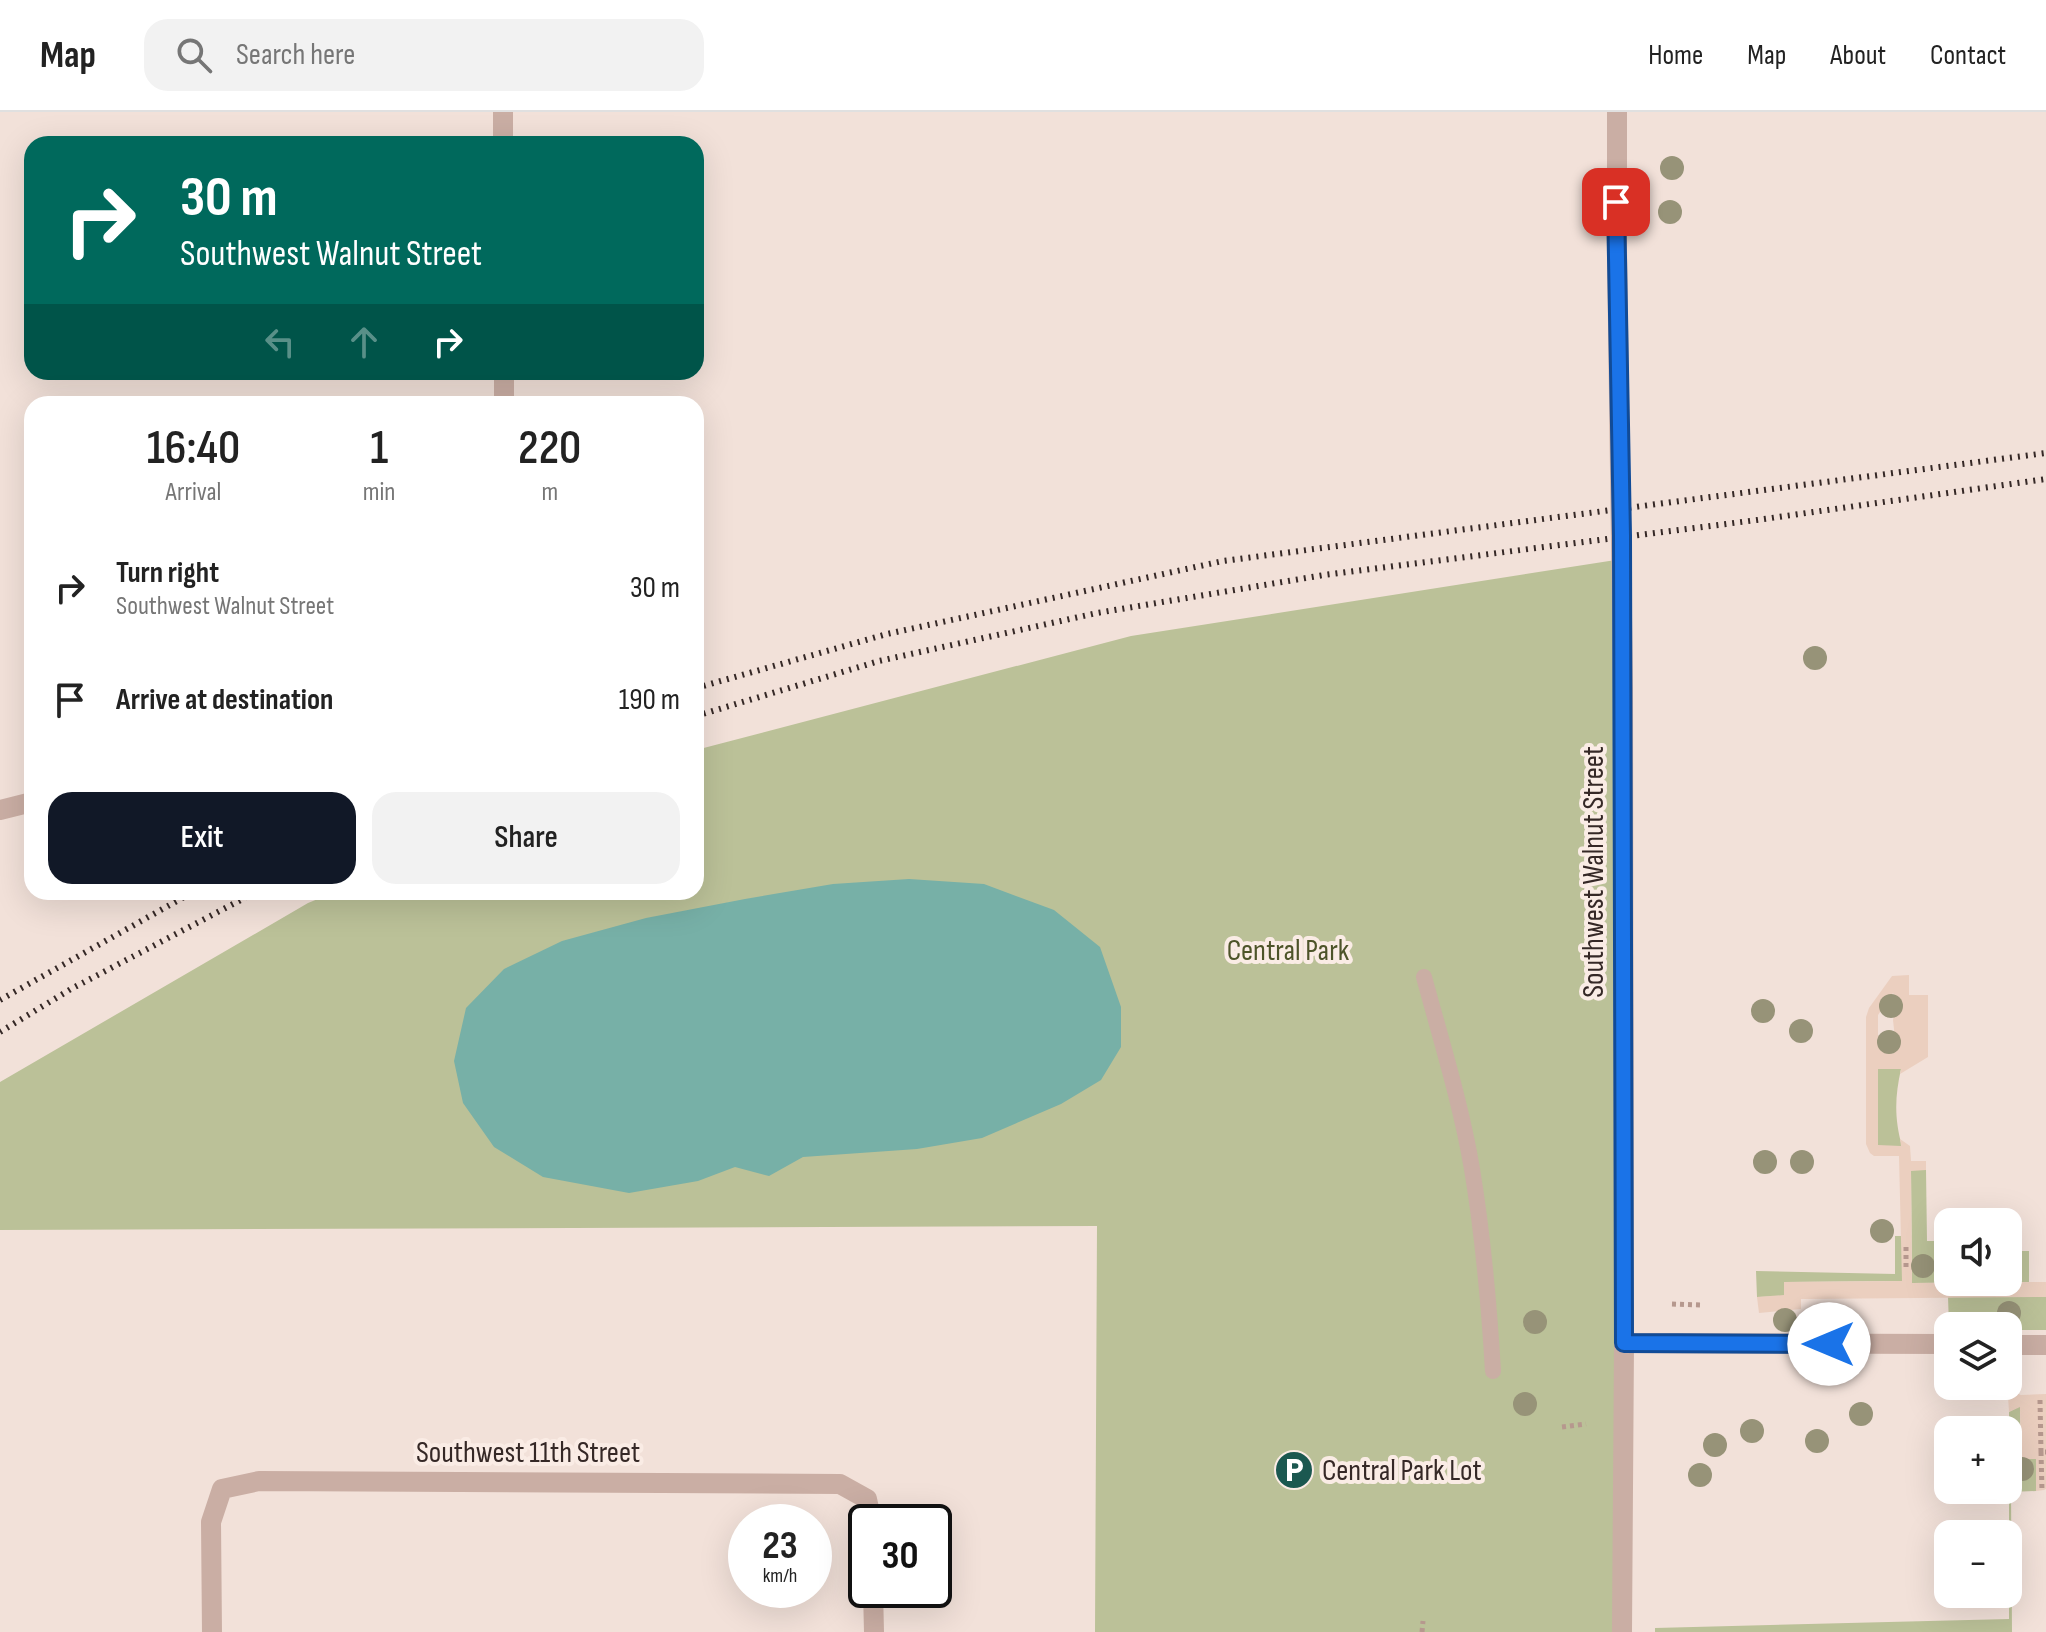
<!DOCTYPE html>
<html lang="en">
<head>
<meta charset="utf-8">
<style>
	body { margin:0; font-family:"Sofia Sans Condensed",sans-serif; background:#f2f2f2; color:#222; height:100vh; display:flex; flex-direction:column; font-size:30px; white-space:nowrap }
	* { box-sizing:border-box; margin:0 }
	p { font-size:26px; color:#767676 }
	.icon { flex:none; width:44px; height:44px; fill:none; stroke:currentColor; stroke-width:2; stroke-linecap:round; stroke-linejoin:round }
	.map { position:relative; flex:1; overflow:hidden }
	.sheet { position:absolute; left:24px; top:284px; width:680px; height:504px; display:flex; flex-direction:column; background:#fff; border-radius:24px; box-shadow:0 8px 32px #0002 }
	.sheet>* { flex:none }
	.top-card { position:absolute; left:24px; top:24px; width:680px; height:244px; border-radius:24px; box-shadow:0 8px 32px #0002; background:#00695c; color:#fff; overflow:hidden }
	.controls { position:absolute; left:1934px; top:1096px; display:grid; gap:16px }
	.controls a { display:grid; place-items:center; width:88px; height:88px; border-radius:16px; background:#fff; box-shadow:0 8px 32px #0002; font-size:40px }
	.speed { position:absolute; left:728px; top:1392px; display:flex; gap:16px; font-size:40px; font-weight:700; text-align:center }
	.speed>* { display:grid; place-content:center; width:104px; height:104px; border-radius:50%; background:#fff; box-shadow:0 8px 32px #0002; line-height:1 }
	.speed small { font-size:20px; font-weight:400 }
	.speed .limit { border:4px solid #111; border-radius:12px; background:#fff; color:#111 }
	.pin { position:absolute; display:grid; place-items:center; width:68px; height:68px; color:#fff; margin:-34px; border-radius:16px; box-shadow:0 4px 12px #0006 }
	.me { position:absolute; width:88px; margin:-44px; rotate:270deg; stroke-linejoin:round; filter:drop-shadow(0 0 6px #0008) }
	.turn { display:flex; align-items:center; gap:28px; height:168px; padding:0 24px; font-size:36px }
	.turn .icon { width:104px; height:104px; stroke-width:2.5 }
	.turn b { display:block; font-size:56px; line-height:68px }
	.lanes { display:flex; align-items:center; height:76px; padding:0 24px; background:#0003; justify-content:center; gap:40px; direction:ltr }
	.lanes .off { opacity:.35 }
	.eta { display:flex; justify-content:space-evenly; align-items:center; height:136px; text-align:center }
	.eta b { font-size:48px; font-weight:600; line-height:56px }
	.primary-button { display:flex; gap:16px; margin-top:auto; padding:16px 24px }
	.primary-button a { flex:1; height:92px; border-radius:24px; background:#111827; color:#fff; font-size:32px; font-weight:600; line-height:92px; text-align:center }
	.primary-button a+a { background:#f2f2f2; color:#222 }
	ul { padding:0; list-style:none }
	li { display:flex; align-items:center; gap:24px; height:112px; padding:0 24px }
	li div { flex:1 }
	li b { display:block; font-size:30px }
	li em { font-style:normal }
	header { display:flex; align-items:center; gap:48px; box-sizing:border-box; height:112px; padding:0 40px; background:#fff; border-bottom:2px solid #e0e0e0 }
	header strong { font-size:38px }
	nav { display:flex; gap:44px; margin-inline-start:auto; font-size:28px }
	.search { width:560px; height:72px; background:#f2f2f2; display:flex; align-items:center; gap:20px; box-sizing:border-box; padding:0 28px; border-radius:24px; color:#767676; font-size:30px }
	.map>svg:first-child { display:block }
	.green { fill:#bbc198 }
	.plaza { fill:#ebcfbf; fill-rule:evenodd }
	.water { fill:#77b0a7 }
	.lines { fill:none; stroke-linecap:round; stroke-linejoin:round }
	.path { stroke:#b6988e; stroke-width:5; stroke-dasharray:4 4; stroke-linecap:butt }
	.service { stroke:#caaea4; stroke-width:16 }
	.minor { stroke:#caaea4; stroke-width:20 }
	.tertiary { stroke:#caaea4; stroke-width:20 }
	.rail { stroke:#352826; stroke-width:6; stroke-dasharray:2 6; stroke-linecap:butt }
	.tertiary-bridge { stroke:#caaea4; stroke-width:20 }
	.tree { fill:#979378 }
	.route-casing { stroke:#114b97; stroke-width:20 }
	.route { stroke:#1a73e8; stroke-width:14 }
	.labels { text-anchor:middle; stroke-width:8; stroke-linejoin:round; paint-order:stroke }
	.street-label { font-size:30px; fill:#352826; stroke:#faece5 }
	.park-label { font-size:30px; fill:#4d5429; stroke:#faece5 }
	.poi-label { font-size:30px; fill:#352826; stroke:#faece5; text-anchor:start }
</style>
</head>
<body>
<header>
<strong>Map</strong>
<div class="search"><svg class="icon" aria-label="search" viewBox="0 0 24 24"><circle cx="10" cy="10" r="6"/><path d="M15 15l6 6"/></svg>Search here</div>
<nav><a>Home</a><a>Map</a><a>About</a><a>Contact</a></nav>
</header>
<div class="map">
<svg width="2046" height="1520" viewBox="0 0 2046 1520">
	<rect width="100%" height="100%" fill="#f2e1d9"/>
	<path class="green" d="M1622,447V1520H1095L1097,1114L0,1118V970L308,791L335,780H696V638L1131,524Z
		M1878,956L1901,957C1895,984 1894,1006 1902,1034H1878Z
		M1911,1058H1926L1927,1129H1948V1170H2008V1128H2018V1139H2029V1170L1912,1171Z
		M1895,1124H1902V1169L1785,1170L1784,1184L1757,1185L1756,1159L1895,1162Z
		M1948,1185H2046V1218H2008V1214H1949Z
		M2020,1294L2021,1347H2036V1379L2011,1380L2012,1520H1655V1516L2009,1507V1300Z"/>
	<path class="plaza" d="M1909,863V883H1928V945L1900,962L1901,957H1878V1033L1901,1034L1900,1027L1910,1034L1911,1049H1926V1058L1911,1059L1912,1171L2046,1170V1185L1801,1187V1197L1759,1201L1757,1185L1784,1183V1170L1902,1169L1899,1044H1874L1870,1041L1866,1032V905L1869,896L1892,864ZM1893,881L1897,888L1893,908L1896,936L1893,942L1878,923V903Z
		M2011,1279L2021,1283L2046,1282V1377L2044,1378L2036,1379V1347H2021L2020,1295L2009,1300L2008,1284Z"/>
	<path class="water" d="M909,767L984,772L1054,798L1100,835L1121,895V935L1101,968L1061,992L982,1026L917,1037L803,1045L769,1064L735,1055L698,1069L629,1081L543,1065L494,1035L463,991L454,949L466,896L504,857L562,829L646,806L745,787L833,772Z"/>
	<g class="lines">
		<path class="path" d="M1906,1135V1159
			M1672,1192L1700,1193
			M2040,1288L2041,1340H2046
			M1562,1315L1586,1312
			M2041,1340L2042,1379
			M1422,1520L1423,1509"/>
		<path class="service" d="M1424,865C1441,928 1461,992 1472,1057C1483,1124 1489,1191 1493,1259"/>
		<path class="minor" d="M503,0V32
			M504,260V292
			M0,698L32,690
			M1624,1231L1948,1232
			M2008,1233H2046
			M873,1478L874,1520
			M212,1520L211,1410L222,1377L259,1369L840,1372L867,1387L872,1410"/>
		<path class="tertiary" d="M1617,0V138
			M1622,1520L1624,1231L1623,578"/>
		<path class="rail" d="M696,576L887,522L1223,449L2046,341
			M696,604L879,549L1097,501L1324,463L1757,408L2046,367
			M0,888L193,780
			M0,920L71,877L256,780"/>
		<path class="tertiary-bridge" d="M1617,138L1623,578"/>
	</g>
	<g class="tree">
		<circle cx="1672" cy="56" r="12"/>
		<circle cx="1670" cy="100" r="12"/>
		<circle cx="1815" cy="546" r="12"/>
		<circle cx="1891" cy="894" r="12"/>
		<circle cx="1763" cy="899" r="12"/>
		<circle cx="1801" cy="919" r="12"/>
		<circle cx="1889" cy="930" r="12"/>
		<circle cx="1765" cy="1050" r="12"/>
		<circle cx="1802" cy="1050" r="12"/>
		<circle cx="1882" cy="1119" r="12"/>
		<circle cx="1923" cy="1154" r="12"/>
		<circle cx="2009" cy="1201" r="12"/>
		<circle cx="1785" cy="1208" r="12"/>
		<circle cx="1535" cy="1210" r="12"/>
		<circle cx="1525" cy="1292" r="12"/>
		<circle cx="1861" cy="1302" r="12"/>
		<circle cx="1752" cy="1319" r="12"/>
		<circle cx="1817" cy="1329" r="12"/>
		<circle cx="1715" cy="1333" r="12"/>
		<circle cx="2022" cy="1357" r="12"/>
		<circle cx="1700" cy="1363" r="12"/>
	</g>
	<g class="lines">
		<defs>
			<path id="route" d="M1616,90L1622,424L1624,1231L1829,1232"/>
		</defs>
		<use href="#route" class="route-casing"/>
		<use href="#route" class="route"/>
	</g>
	<defs>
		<symbol id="parking-disc" viewBox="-11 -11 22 22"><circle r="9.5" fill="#1b5850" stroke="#faece5"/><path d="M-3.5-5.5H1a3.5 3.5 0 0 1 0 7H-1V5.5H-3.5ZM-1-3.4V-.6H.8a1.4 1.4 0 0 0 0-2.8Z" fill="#fff"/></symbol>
	</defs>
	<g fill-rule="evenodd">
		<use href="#parking-disc" x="1272" y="1336" width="44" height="44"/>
	</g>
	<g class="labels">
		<g class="street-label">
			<text transform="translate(1593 760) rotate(-90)" y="10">Southwest Walnut Street</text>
			<text x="528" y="1350">Southwest 11th Street</text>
		</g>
		<g class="park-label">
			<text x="1288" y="848">Central Park</text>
		</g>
		<g class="poi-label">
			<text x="1322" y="1368">Central Park Lot</text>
		</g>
	</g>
</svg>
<div class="controls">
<a><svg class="icon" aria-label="sound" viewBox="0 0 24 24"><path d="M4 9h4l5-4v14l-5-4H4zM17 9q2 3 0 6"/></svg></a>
<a><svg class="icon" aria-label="layers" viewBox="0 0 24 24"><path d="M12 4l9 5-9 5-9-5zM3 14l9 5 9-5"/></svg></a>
<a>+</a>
<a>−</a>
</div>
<div class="speed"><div>23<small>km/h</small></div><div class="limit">30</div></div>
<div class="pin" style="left:1616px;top:90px;background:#d93025"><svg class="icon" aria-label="arrive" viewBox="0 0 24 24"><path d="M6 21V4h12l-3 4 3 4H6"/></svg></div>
<svg class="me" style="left:1829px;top:1232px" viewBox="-20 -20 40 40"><circle r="19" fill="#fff"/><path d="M0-13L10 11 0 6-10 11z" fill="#1a73e8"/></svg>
<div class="top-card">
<div class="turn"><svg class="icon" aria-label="right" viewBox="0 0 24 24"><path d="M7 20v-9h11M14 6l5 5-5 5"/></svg><div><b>30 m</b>Southwest Walnut Street</div></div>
<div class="lanes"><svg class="icon off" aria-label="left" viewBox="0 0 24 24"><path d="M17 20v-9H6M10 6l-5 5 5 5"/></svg><svg class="icon off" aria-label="ahead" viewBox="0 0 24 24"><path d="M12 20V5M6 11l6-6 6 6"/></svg><svg class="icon" aria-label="right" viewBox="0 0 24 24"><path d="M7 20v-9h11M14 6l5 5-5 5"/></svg></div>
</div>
<section class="sheet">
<div class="eta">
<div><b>16:40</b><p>Arrival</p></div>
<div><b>1</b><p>min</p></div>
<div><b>220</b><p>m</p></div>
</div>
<ul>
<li><svg class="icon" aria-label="right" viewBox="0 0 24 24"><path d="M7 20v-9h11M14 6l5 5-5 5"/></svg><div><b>Turn right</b><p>Southwest Walnut Street</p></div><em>30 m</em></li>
<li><svg class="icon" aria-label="arrive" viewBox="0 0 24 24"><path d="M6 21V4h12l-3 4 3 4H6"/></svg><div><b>Arrive at destination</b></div><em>190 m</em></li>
</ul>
<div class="primary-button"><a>Exit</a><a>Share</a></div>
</section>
</div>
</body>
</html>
